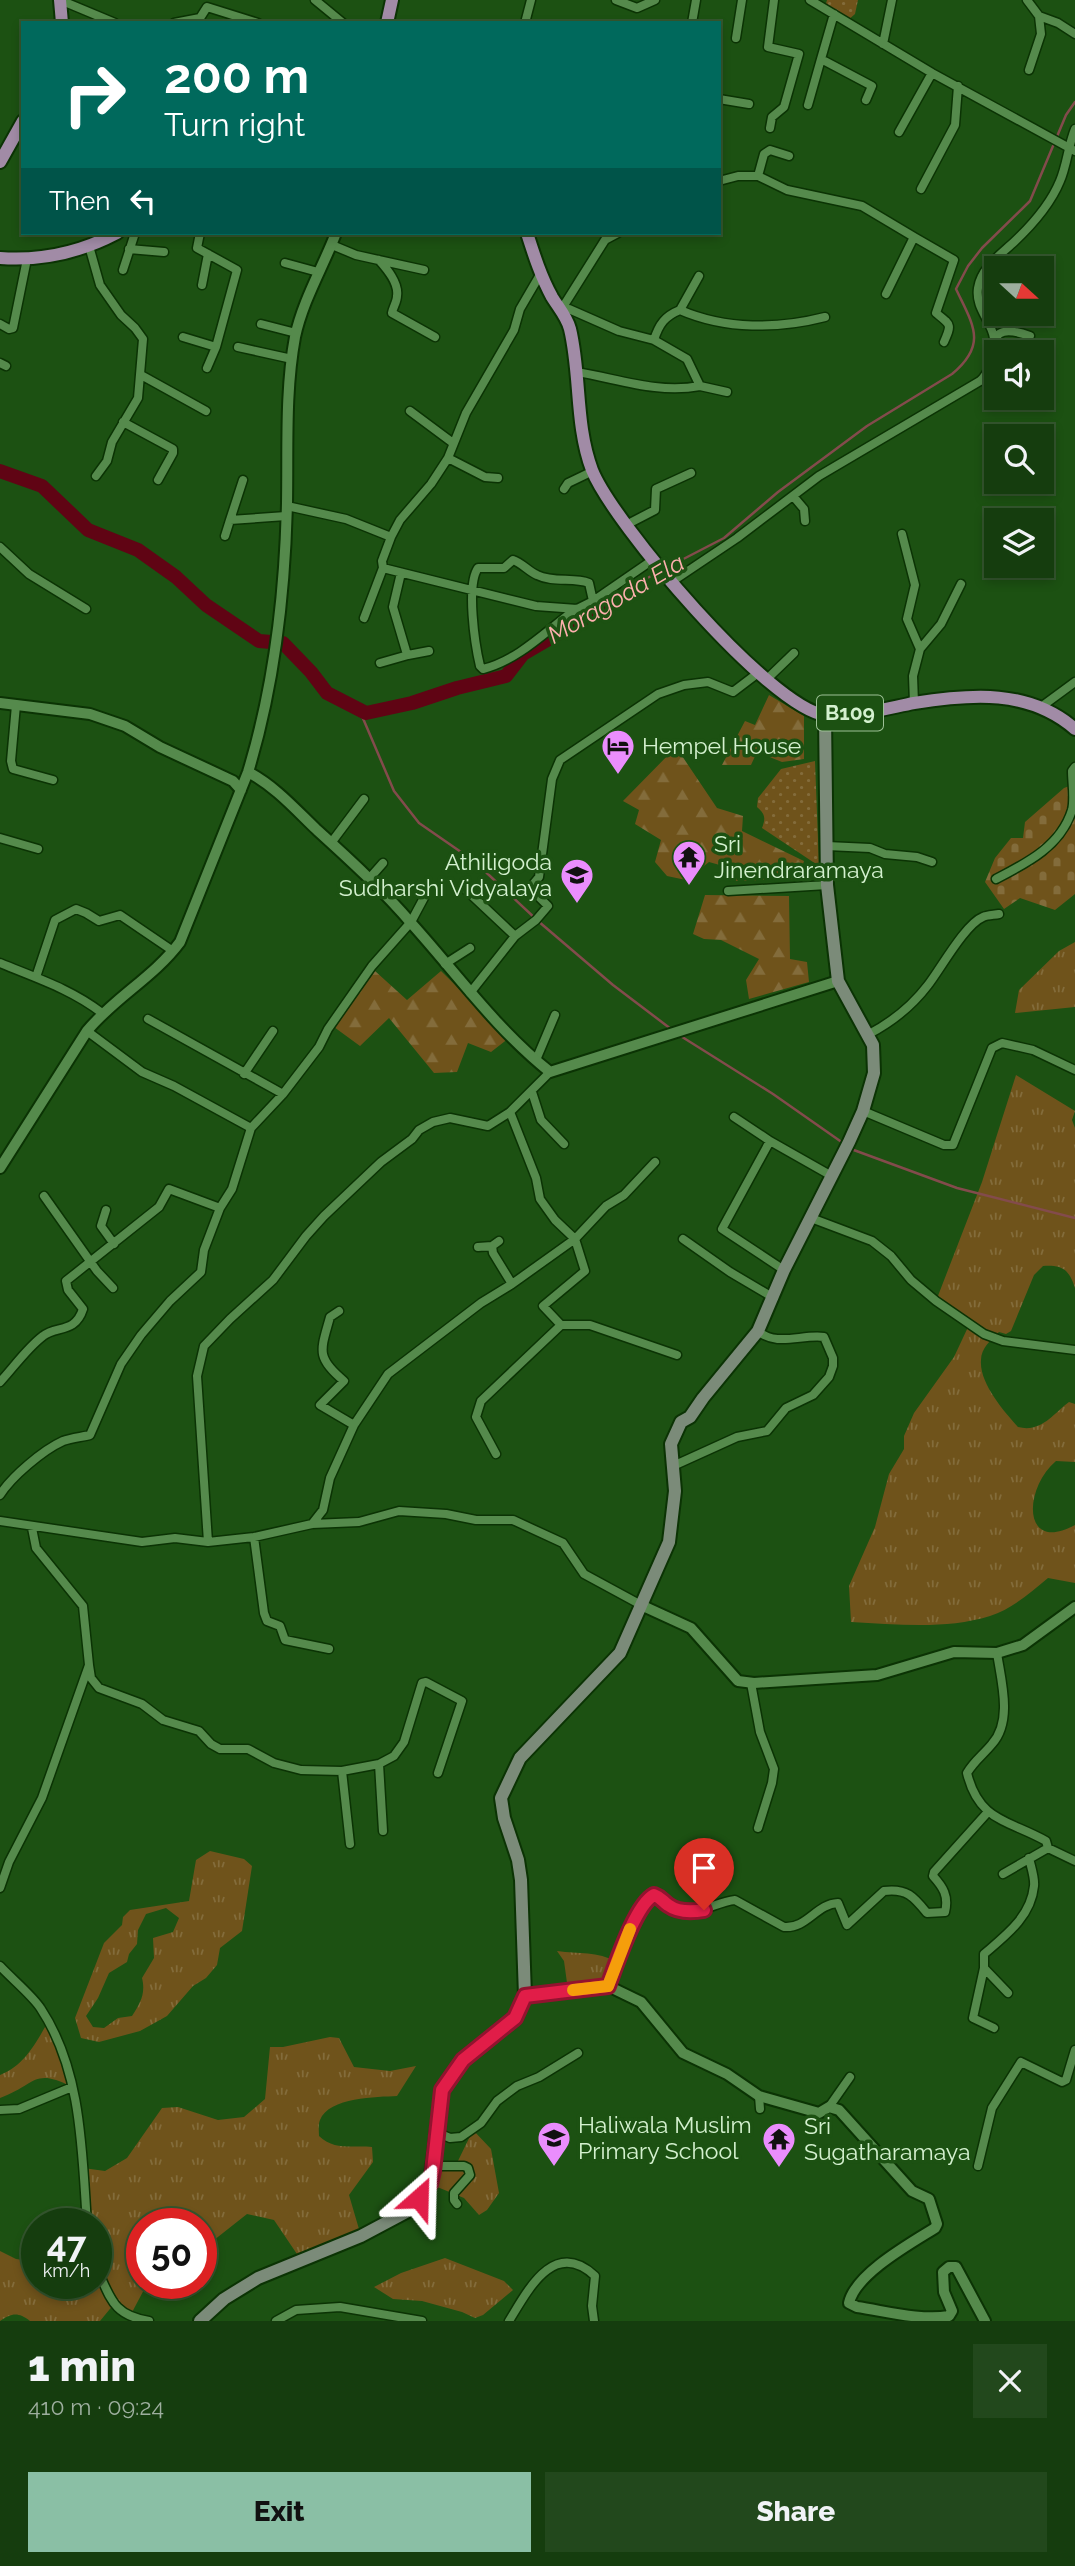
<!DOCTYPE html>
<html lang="en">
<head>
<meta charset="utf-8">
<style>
	body { margin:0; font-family:Raleway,sans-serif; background:#22481c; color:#f1f3f6; height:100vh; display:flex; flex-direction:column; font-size:26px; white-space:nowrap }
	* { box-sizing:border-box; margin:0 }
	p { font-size:23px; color:#9dae9e }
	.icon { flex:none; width:38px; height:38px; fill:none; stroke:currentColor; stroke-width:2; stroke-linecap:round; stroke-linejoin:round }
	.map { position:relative; height:2321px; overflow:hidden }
	.drawer { display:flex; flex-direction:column; background:#153d0e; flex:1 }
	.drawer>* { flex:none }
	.hud { position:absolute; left:21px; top:21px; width:700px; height:214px; border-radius:0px; box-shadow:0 4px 10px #0003,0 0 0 2px #34562e; background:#00695c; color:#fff; overflow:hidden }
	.needle { width:46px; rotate:111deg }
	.fabs { position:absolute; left:984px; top:256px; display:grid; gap:14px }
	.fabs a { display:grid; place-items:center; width:70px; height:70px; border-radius:0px; background:#153d0e; box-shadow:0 4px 10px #0003,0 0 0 2px #34562e; font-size:35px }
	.speed { position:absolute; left:21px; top:2208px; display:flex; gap:14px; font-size:35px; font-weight:700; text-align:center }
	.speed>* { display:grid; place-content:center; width:91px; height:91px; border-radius:50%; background:#153d0e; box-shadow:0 4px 10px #0003,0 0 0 2px #34562e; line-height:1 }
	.speed small { font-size:18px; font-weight:400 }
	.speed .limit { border:10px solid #d22; background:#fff; color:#111 }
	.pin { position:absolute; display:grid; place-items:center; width:60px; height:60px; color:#fff; margin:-72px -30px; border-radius:50% 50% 50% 0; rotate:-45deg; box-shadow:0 0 7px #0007 }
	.pin .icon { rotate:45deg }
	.me { position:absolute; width:77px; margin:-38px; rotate:25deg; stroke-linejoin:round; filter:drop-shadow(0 0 5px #0008) }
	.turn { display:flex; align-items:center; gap:24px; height:147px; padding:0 28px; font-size:32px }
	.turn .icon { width:91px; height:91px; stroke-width:2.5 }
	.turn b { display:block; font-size:49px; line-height:60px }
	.then { display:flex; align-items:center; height:66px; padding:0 28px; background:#0003; gap:14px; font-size:26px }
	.round { display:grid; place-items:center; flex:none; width:74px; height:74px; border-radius:0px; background:#22481c }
	.overview { display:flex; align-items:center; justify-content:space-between; height:119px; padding:0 28px }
	h1 { font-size:42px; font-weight:800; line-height:52px }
	.primary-button { display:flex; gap:14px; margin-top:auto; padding:14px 28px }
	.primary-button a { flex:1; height:80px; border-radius:0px; background:#8abfa5; color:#111; font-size:28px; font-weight:800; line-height:80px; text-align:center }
	.primary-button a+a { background:#22481c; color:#f1f3f6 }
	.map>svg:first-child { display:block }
	.grass { fill:url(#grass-tufts); fill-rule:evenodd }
	.forest { fill:url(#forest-firs) }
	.cemetery { fill:url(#cemetery-stones) }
	.park { fill:url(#park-dots) }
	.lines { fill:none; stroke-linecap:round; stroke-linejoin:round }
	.stream { stroke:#834b4c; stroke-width:2.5 }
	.river { stroke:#600414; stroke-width:14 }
	.minor-casing { stroke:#0b3304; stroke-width:11 }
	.tertiary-casing { stroke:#0b3304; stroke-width:14 }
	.secondary-casing { stroke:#0b3304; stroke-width:16 }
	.primary-casing { stroke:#0b3304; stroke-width:16 }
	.minor { stroke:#558a4c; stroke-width:8 }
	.tertiary { stroke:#558a4c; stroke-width:10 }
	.secondary { stroke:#7b8b79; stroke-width:12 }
	.primary { stroke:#a18ba6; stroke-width:12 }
	.route-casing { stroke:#92132f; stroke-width:18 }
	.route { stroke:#e11d48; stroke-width:12 }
	.slow { stroke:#f59e0b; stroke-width:12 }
	.labels { text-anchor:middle; stroke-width:7; stroke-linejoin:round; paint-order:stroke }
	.shield { fill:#1c5112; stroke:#9dc196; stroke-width:2 }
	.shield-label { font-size:21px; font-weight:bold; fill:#d4f1cf }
	.poi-label { font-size:23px; fill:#d4f1cf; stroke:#1c5112; text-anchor:start }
	.water-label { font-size:24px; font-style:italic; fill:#fdb0ae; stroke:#1c5112 }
</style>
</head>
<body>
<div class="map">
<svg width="1075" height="2321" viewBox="0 0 1075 2321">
	<defs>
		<pattern id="grass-tufts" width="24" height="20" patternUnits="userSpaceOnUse" patternTransform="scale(1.75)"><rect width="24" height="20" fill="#6f531b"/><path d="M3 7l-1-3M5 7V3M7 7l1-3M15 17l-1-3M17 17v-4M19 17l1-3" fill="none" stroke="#836c3b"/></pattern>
		<pattern id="forest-firs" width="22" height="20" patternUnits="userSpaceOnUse" patternTransform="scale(1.75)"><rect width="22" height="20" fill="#6f531b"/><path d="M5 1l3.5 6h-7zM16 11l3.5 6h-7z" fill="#836c3b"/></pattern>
		<pattern id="cemetery-stones" width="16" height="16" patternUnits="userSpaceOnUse" patternTransform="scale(1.75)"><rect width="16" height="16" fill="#6f531b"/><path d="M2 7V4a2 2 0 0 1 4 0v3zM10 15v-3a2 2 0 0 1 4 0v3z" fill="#836c3b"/></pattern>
		<pattern id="park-dots" width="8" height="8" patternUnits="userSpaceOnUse" patternTransform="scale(1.75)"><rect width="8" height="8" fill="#6f531b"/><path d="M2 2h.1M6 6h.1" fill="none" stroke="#836c3b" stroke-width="1.8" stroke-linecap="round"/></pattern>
	</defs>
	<rect width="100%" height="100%" fill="#1c5112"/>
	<path class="grass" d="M1075,942V1007L1015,1013L1019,990L1059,951Z
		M1016,1075L1075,1111L1072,1120L1075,1128V1288C1069,1269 1062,1265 1043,1266L1034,1275L1011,1331L1006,1334L999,1332C991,1340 981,1348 981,1360C979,1383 1004,1411 1018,1427C1041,1433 1053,1414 1069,1402L1075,1404V1462L1056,1461C1023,1489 1022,1554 1075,1525V1583L1048,1578C1030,1593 1012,1609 990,1616C945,1630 896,1624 851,1622L849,1586L875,1527L889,1474L904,1449V1436L914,1413L954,1357L969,1325L936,1301L982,1182Z
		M210,1851L244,1859L252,1866L242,1931L220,1948L217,1965L206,1978L193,1986L167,2016L140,2031L99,2042L81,2038L75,2018L104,1943L122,1925L123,1917L130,1910L189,1901L196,1860ZM166,1908L179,1918L173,1932L153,1938L154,1958L142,1978C146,1994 140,2003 132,2016L118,2018L104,2028L93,2027L86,2016L98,1998L109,1973L127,1962L129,1954L137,1944L138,1930L146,1914Z
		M557,1951C579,1954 597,1951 617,1962L608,1986L568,1990L564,1961Z
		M48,2022L72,2087C33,2067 36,2085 0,2098V2075C25,2065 35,2044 48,2022Z
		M330,2037L339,2038L354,2067L390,2071L416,2066L397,2096C377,2097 329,2097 320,2120C318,2124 319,2132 319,2136C335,2151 352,2145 372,2147L373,2162L349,2195L361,2236L301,2260L274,2220L247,2214L209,2244L201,2254V2224H142V2284H147L129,2318L114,2304L100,2321H30C18,2312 12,2313 0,2321V2251L16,2259L37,2262V2284H96V2224H87L83,2168L105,2171L127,2158L162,2108L178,2107L218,2120L244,2117L265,2099L270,2047H283Z
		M473,2130L491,2149L499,2193L487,2210L479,2215L464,2198L430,2184L433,2171L457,2163Z
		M445,2258L504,2281L513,2290L483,2315L475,2318L462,2312L422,2301L393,2299L374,2287L401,2273Z"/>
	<path class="forest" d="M769,695L804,716V759L782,762L757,752L751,765H722L745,721L755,725Z
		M676,747L717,808L743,816L742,831L804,861L798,879L732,881L734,869L709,862L686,880L667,876L655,862L661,840L635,824L639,810L623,801Z
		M705,895L789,896L790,959L807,962L809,982L749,999L746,980L759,959L721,940L704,939L693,934Z
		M375,971L407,1000L441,971L509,1038L491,1052L468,1043L457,1072L434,1073L389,1018L360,1046L334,1027Z"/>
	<path class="cemetery" d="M1075,784V894L1055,910L1020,898L1004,909L985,882L995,858L1011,838H1023L1025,822L1064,788Z"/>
	<path class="park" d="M827,0H858L855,14L847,21L825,7Z
		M815,761L819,866L762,828C766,818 765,814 757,807L758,798L781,769Z"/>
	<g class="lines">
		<path class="stream" d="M666,568L724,538L778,492L867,426L952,374C988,344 973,325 956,289L968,266L982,248L1030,201L1066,115L1075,102
			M607,605L617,594L657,573
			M359,709L394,791L419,823L474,861L538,921L613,985L671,1029
			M679,1035L773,1094L843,1143
			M851,1149L957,1188L1075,1218"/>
		<path class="river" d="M0,471L42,486L88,530L138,550L176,577L206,605L259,641L283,643L311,672L327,693L366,713L412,703L457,688L506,676L523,654L607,605"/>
		<defs>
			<path id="minor" d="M60,0L115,23
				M315,0L343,23
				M616,0L637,8L655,0
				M810,0L932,73L1075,151
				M1027,0L1039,16L1058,23L1075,34
				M834,14L821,59L872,86L866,100
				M174,23L200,18L207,7L258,23
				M525,23L531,0
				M692,23L696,0
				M736,38L742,0
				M883,44L892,0
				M1029,70L1041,34L1039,16
				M719,99L749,104
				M808,105L821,59
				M770,128L772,117L784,107L799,54L768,47L774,0
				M899,132L932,73
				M758,176L764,154L770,150L789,156
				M719,181L738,176H758L787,190L862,206L914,237L886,294
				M921,189L955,125L958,86
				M200,233L197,248L237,270L216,347L207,368
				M618,233L605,240L561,310L569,309L619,331L654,340L687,359L700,386L727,392
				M914,237L954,260L936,313C951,325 952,324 944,342
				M332,245L356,255L424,270
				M89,246L100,285L121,315L135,328L143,339L138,398L112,442L107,461L96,476
				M129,249L164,252
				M379,260C387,269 399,283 397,296C397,302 393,307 392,313L435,337
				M285,263L318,272
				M123,270L135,233
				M202,285L208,254
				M680,310L699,276
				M0,324L9,329L13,328L27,259
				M261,324L296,333
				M183,337L216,347
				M994,338C991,320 975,308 978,288C981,268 1000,255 1014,242C1031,226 1051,203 1060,181C1067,165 1068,146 1075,129
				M654,340C659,324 665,316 680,310C726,330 778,329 825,317
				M238,347L292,359
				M0,363L6,366
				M577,372C619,379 658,394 700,386
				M141,375L206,411
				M410,411L453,443
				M123,422L173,449V453L158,480
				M448,458L485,477L498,478
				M243,480L230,520L286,516
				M564,489L568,483L593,471
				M793,496L804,509L805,521
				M287,506L346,519L391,537L382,561L383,568L536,606L577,609L593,601L654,559
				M628,524L655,510L656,489L691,473
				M902,534L915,585L907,619L920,649
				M225,536L230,520
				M391,537L400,520L431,484L448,458L466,413L514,330L520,309L541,273
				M0,547L29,574L86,609
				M401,573L393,607L406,651L408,655L429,651
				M670,583L737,538L819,476L980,381C1004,360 976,317 1030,336
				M576,609C547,630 519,660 483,669L480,666C475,645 466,585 478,568H504L513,560C522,563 528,571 537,575C553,583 574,577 589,583L593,601
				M364,618L383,568
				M380,663L408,655
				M766,680L794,653
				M914,703L913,676L920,649L941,624L961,584
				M16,705L11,761L13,769L53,780
				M1041,707L1075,682
				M0,838L38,849
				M331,843L364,799
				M827,846L870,848L885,854L917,857L932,862
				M996,879C1027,863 1061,846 1072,810C1075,799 1072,783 1072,771L1075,767
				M368,880L383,863
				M464,888L515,936
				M728,891L827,885
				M0,963C36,978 71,989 102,1013
				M445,964L470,948
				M36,977L55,920L76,909L86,913L99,921L120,915L173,951
				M470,993L515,936L536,920L548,906L530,888L539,877L552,779L560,760L658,694L684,685L708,682L733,692L758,673
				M148,1019L283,1094
				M87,1031L142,1072L174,1086L251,1128
				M869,1034C892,1022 912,1006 928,985C940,970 965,924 983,917C987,915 994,915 999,914
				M536,1060L555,1015
				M244,1074L273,1031
				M532,1092L541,1120L564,1144
				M863,1111L944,1145H953L992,1048L1002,1043L1033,1050L1075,1070
				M510,1112L536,1178L540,1199L555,1220L575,1239L585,1271L543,1306L561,1325
				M734,1117L770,1141L830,1175
				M770,1141L722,1229L784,1270
				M44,1196L97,1271L113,1288
				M106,1210L101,1226L114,1244
				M811,1218L872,1241L891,1256L911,1280L936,1301L984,1334L1003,1341L1075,1350
				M683,1239L730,1272L774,1298
				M499,1241L492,1246L493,1253L512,1284
				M478,1247L492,1246
				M339,1311L330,1317C321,1350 315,1357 344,1381L320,1405L354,1425
				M0,1382C14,1367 27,1348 43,1336C56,1325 75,1334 83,1309L68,1290L66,1281L159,1207L169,1189L220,1208
				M496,1454L476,1417L481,1401L561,1325H590L677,1355
				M673,1466L737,1437L767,1431L786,1408L813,1395L829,1377L833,1366V1358L824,1337C802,1334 776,1347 758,1331
				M0,1495C11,1477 43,1450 63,1441C71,1438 82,1437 90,1435L121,1364L141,1335L170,1301L201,1272L204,1250L220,1208L232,1189L251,1128L283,1094L319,1047L328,1029L372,966L411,922L426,894
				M0,1521L142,1542L175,1538L208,1542L254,1537L312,1524L359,1522L399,1511L446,1514L476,1520H513L563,1543L584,1574L643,1606
				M312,1524L323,1510L330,1478L354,1425L388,1374L481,1303L512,1284L575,1239L606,1206L624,1195L655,1162
				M254,1537L264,1613L267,1621L280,1626L285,1640L329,1649
				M208,1542L197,1376L204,1346L230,1319L273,1280L306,1236L324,1216L381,1162L412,1139L419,1130L433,1122L450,1118L488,1126L510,1112L550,1072
				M997,1653C1001,1680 1013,1721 992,1744C983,1755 974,1761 967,1773C979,1822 1009,1820 1046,1841L1048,1848L1075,1861
				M89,1665L91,1678L99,1688L142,1704L163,1720L199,1731L211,1744L220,1749H248L274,1763L301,1770L342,1771L379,1764L394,1756L404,1742L422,1683L426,1682L462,1701L438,1773
				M751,1683L760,1732L774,1769L772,1783L758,1828
				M379,1764L383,1831
				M342,1771L350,1844
				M1003,1874L1048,1848
				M0,1888L9,1862L42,1798L89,1665L83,1606L36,1548L32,1528
				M0,1966C11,1978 34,1997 41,2009C82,2071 82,2152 87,2224
				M984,1968L973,2018L994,2028
				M608,1986C616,1965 635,1906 654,1895C664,1898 668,1907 679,1910C700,1916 715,1902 735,1900L784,1927C807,1929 816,1904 838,1903L847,1925L884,1891C907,1888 914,1897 927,1913L945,1912C949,1896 943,1887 933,1876L934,1872L987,1813
				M1008,1993L984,1968V1954C1005,1936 1031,1917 1034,1886C1035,1878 1031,1867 1029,1858
				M759,2096L760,2109
				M829,2107L850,2077
				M0,2110L19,2109L72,2087
				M436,2132L450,2138L461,2137L481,2123L497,2101L517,2086L539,2077L578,2053
				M433,2166H464L468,2168L470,2175L454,2193V2200L457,2204
				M978,2166L992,2108L1021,2062L1062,2082L1066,2080L1075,2050
				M96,2267C111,2298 112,2315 149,2321
				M276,2321L296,2310L340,2307L422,2321
				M509,2321C528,2290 554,2238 595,2276L592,2306L594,2321"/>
			<path id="tertiary" d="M0,703L90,714L125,726L160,747L233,781L241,790
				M248,772C275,786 296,810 317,830C349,859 384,891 412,924C457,974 497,1030 550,1072L838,981
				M0,1168L87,1031C114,998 154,977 180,942L248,772C274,687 285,591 287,503C288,448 285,391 295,337C303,300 323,267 336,233
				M643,1606L691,1628L738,1681L754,1683L877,1675L954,1652L997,1653L1023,1645L1075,1607
				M525,1996L608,1986L641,2002L683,2053L727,2074L759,2096L819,2113L829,2107L839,2110L912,2191L929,2199L937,2224L935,2228C911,2243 855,2274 849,2303L857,2307C885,2311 921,2321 949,2316L952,2311L944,2292L943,2272L949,2267H956L985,2321"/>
			<path id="secondary" d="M200,2321L224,2299L258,2278L361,2236L408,2211L430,2184L442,2090L463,2060L515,2018L525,1996L521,1880L518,1860L504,1818L501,1798L520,1758L620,1653L669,1542L675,1491L671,1444L681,1422L690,1417L703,1398L758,1331L784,1270L849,1142L863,1111L874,1073L873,1045L838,981L827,885L825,715"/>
			<path id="primary" d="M60,0L62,23
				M387,23L392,0
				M0,162L23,121
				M527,233C534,255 541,277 552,297C558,307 567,317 570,329C581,375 575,425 592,470C613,523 770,708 825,715C852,718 888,708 914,703C971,694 1029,689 1075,729
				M0,258C41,261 81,252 117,233"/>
		</defs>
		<use href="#minor" class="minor-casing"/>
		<use href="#tertiary" class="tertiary-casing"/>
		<use href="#secondary" class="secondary-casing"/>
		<use href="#primary" class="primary-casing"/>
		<use href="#minor" class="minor"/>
		<use href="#tertiary" class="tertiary"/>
		<use href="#secondary" class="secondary"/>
		<use href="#primary" class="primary"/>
	</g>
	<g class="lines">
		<defs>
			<path id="route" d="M419,2198L430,2184L433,2171L442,2090L463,2060L515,2018L525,1996L608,1986C616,1965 635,1905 654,1895C662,1898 662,1901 668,1905C679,1913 693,1912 704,1910"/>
		</defs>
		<use href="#route" class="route-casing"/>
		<use href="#route" class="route"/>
		<path class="slow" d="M573,1990L608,1986L630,1929"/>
	</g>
	<defs>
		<symbol id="hotel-pin" viewBox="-11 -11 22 30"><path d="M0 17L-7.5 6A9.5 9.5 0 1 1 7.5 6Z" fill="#ea8dfd" stroke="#1c5112"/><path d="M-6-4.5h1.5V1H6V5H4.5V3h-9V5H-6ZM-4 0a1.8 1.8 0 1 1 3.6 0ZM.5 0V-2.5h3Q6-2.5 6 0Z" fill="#111"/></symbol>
		<symbol id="temple-pin" viewBox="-11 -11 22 30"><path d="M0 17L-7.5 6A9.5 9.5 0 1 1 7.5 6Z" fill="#ea8dfd" stroke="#1c5112"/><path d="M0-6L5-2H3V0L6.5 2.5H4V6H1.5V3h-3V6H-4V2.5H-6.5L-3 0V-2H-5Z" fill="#111"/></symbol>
		<symbol id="school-pin" viewBox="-11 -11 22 30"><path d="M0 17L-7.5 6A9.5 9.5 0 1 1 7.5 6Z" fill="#ea8dfd" stroke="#1c5112"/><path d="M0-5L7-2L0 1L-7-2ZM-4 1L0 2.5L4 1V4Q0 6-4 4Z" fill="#111"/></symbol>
	</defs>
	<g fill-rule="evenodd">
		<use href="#hotel-pin" x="599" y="727" width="38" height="52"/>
		<use href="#temple-pin" x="670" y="838" width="38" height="52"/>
		<use href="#school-pin" x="558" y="856" width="38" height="52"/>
		<use href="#school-pin" x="535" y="2119" width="38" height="52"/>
		<use href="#temple-pin" x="760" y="2120" width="38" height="52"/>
	</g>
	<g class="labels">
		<rect class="shield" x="817" y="695.5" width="66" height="35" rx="5"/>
		<g class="shield-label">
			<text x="850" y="720">B109</text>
		</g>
		<g class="poi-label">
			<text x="642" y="754">Hempel House</text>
			<text x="714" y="852">Sri<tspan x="714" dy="26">Jinendraramaya</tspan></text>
			<text x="552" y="870" text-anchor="end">Athiligoda<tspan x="552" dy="26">Sudharshi Vidyalaya</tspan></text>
			<text x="578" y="2133">Haliwala Muslim<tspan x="578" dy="26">Primary School</tspan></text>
			<text x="804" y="2134">Sri<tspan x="804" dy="26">Sugatharamaya</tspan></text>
		</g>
		<g class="water-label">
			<text transform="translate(616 599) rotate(-30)" y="8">Moragoda Ela</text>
		</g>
	</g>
</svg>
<div class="fabs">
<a><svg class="needle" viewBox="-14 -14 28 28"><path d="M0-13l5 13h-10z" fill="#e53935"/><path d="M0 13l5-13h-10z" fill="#9dae9e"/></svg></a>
<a><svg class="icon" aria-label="sound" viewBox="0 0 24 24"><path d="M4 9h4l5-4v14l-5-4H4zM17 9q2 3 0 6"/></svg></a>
<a><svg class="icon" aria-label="search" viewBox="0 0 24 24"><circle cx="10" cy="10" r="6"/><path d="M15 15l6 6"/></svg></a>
<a><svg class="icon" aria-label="layers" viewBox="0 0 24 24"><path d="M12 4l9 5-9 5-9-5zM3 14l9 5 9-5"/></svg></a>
</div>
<div class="speed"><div>47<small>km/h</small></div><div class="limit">50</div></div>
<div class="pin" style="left:704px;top:1910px;background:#d93025"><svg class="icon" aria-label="arrive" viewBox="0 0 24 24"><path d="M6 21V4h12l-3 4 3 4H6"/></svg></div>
<svg class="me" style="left:419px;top:2198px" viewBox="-20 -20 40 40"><path d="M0-17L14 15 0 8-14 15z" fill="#e11d48" stroke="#fff" stroke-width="4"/></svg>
<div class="hud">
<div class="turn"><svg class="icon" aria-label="right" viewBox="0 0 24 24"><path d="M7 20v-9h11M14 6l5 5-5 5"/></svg><div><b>200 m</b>Turn right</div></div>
<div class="then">Then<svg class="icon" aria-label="left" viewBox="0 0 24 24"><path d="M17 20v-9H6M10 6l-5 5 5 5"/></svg></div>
</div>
</div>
<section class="drawer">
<div class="overview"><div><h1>1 min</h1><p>410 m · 09:24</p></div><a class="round"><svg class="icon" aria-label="close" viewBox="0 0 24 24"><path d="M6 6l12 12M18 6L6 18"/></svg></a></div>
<div class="primary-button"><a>Exit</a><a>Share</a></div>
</section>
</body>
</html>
